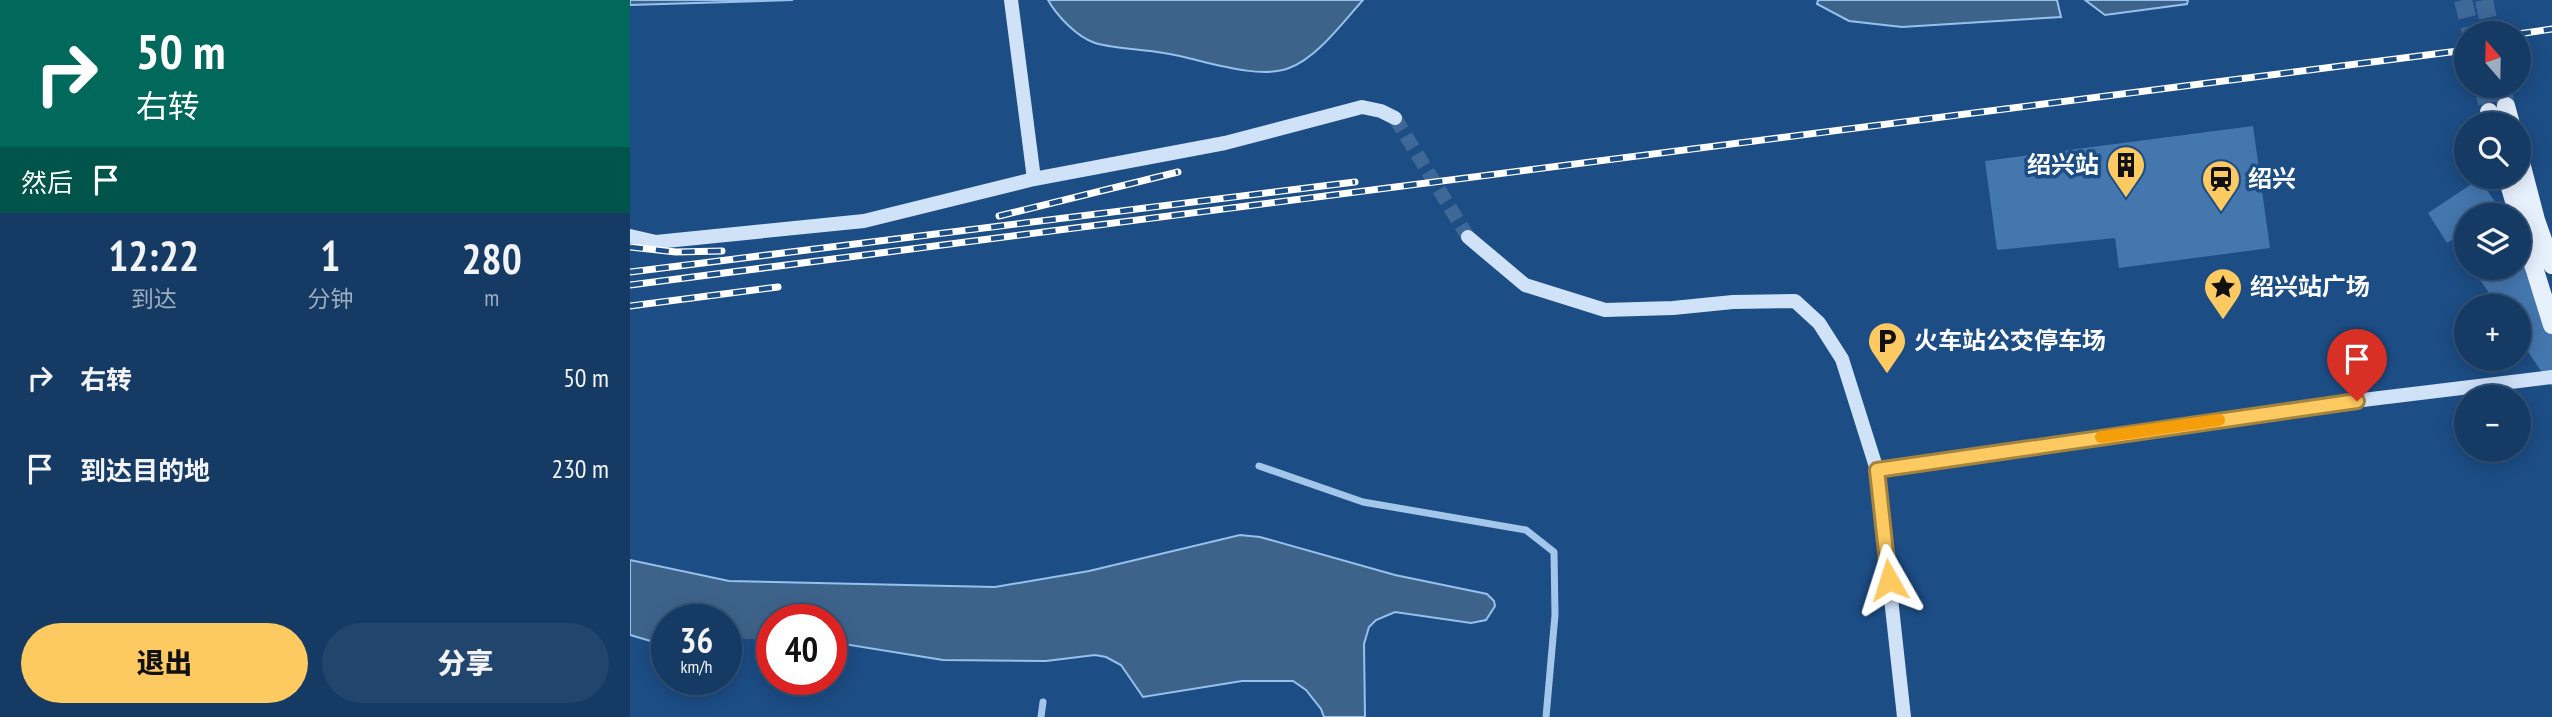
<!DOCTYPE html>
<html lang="zh">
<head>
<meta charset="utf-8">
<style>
	body { margin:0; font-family:"PT Sans Narrow","Noto Sans SC",sans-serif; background:#22456d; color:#f1f3f6; height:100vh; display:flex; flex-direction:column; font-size:26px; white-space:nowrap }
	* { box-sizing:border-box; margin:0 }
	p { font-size:23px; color:#9dadbf }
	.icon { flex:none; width:38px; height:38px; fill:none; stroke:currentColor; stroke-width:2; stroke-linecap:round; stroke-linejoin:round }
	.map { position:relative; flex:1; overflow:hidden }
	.drawer { display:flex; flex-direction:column; background:#153a64; width:630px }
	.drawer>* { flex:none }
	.banner { background:#00695c; color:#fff; overflow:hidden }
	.needle { width:46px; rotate:340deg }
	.controls { position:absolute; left:1824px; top:21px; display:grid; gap:14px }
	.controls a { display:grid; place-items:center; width:77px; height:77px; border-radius:50%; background:#153a64; box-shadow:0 4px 18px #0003,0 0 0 2px #345478; font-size:35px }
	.speed { position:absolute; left:21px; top:604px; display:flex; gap:14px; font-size:35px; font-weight:700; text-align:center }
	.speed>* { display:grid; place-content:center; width:91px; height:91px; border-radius:50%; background:#153a64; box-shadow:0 4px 18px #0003,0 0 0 2px #345478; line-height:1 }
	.speed small { font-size:18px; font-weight:400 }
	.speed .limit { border:10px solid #d22; background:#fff; color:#111 }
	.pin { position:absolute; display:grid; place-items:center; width:60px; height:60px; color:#fff; margin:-72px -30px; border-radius:50% 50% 50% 0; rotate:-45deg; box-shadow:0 0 7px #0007 }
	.pin .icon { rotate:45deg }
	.me { position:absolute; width:77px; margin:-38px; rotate:354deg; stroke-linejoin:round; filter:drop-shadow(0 0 5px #0008) }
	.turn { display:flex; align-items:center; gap:24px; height:147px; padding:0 21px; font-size:32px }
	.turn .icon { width:91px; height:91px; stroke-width:2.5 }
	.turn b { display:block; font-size:49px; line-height:60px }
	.then { display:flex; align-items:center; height:66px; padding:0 21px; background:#0003; gap:14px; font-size:26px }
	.eta { display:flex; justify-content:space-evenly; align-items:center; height:119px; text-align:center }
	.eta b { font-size:42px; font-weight:800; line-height:49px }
	.cta { display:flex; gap:14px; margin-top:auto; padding:14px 21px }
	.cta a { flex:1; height:80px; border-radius:42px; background:#fcca60; color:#111; font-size:28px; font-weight:800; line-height:80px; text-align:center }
	.cta a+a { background:#22456d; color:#f1f3f6 }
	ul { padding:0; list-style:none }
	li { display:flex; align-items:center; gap:21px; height:91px; padding:0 21px }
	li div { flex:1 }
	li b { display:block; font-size:26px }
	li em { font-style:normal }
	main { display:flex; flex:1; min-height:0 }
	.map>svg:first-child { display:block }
	.water { fill:#3e638b; stroke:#96c1ed; stroke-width:2 }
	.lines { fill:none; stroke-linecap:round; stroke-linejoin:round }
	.canal { stroke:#3e638b; stroke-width:14 }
	.building { fill:#4477ae }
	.secondary-tunnel { stroke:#3e6897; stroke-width:14; stroke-dasharray:14 7; stroke-linecap:butt }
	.primary-tunnel { stroke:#3e6897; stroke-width:18; stroke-dasharray:18 9; stroke-linecap:butt }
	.street { stroke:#a3c6eb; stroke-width:7 }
	.secondary { stroke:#cfe2f8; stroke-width:14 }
	.primary { stroke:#e7f1fe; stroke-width:18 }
	.rail-casing { stroke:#fff; stroke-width:7 }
	.rail { stroke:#1c4d85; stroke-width:4.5; stroke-dasharray:13; stroke-linecap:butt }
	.route-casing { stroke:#a4833e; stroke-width:18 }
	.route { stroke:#fcca60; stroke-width:12 }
	.slow { stroke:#f59e0b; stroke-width:12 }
	.labels { text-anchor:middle; stroke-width:7; stroke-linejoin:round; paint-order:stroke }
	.poi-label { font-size:24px; font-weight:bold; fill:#fff; stroke:#1c4d85; text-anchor:start }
</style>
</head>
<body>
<main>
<section class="drawer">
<div class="banner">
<div class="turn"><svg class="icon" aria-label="right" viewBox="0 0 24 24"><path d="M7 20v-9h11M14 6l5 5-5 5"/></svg><div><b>50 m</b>右转</div></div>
<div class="then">然后<svg class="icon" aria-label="arrive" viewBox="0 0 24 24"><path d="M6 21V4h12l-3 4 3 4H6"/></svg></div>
</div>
<div class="eta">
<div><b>12:22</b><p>到达</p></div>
<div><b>1</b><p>分钟</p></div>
<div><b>280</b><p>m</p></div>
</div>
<ul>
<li><svg class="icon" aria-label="right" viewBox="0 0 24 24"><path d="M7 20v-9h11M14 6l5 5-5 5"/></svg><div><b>右转</b></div><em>50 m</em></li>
<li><svg class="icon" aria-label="arrive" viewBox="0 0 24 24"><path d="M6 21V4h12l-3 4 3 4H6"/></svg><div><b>到达目的地</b></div><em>230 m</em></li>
</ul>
<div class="cta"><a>退出</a><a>分享</a></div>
</section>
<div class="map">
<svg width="1922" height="717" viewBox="0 0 1922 717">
	<rect width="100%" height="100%" fill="#1c4d85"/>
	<path class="water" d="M0,0H163L0,5Z
		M418,0H733C713,22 687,58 659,68C626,81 568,58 534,53C511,49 486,49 465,43C447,37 427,16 418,0Z
		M1188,0H1427L1431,17L1272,27L1219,21L1187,4Z
		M1455,0H1558L1557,4L1475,15Z
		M610,535L630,537L765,575L857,594L864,601L865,606L856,620L841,623L765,612L746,620L739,627L734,644L735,717H694L691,709L676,690L663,681H612L513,697L491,665L476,657L465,655L416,661L313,660L201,642V620H142V632L132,631L96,640V620H37V643L24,642L0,635V560L99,581L365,587L459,571Z"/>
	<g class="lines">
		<path class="canal" d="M96,631L142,633"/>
	</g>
	<path class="building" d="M1623,126L1640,248L1489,268L1485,238L1367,250L1355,161Z
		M1849,179L1866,203L1865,215H1836V258L1825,242L1822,240L1817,243L1798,213Z
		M1888,250L1922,301V387L1888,337V306H1868L1842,268H1888Z"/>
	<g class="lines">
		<path class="secondary-tunnel" d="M765,118L838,237"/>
		<path class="primary-tunnel" d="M1833,0L1841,33
			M1854,0L1861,33
			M1853,86L1859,112
			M1872,86L1876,106"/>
		<path class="street" d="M629,466L733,502L896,530L924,552L925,615L916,717
			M411,717L413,702"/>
		<path class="secondary" d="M381,0L404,179
			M0,236L26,242L234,221L404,179L595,143L732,107L751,111L765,118
			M838,237L895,285L975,310L1043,308L1103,302L1165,301L1189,323L1212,359L1247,470L1274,717
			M1247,470L1700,404L1922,377"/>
		<path class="primary" d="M1876,106L1881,124
			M1859,112L1862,124
			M1888,151L1906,220L1922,265
			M1877,177L1888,215
			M1888,216L1922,325"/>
		<defs>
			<path id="rail" d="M1888,34L1922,29
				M369,216L548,172
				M0,247L46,252L92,251
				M0,272L725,182
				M0,285L1836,50
				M0,306L148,287"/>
		</defs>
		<use href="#rail" class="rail-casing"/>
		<use href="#rail" class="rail"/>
	</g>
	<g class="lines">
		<defs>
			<path id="route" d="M1259,580L1247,470L1727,401"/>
		</defs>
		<use href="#route" class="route-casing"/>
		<use href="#route" class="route"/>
		<path class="slow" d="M1471,437L1589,420"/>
	</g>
	<defs>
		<symbol id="building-pin" viewBox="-11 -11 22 30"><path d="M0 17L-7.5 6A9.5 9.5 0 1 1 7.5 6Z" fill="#fcca60" stroke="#1c4d85"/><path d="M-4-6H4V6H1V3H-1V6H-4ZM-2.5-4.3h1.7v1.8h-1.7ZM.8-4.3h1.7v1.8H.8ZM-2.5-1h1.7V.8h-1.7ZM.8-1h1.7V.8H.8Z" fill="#111"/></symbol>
		<symbol id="station-pin" viewBox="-11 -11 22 30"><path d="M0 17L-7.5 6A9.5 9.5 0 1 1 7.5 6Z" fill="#fcca60" stroke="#1c4d85"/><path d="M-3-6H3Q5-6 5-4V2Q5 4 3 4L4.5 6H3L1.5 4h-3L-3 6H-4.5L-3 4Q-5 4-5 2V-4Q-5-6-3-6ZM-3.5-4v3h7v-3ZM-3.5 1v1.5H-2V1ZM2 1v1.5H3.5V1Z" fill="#111"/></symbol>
		<symbol id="sight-pin" viewBox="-11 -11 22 30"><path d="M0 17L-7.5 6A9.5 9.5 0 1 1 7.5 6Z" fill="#fcca60" stroke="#1c4d85"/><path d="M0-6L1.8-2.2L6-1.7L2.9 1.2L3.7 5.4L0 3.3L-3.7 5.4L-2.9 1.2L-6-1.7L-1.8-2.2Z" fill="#111"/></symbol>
		<symbol id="parking-pin" viewBox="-11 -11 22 30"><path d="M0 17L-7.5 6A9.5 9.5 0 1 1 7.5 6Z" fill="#fcca60" stroke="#1c4d85"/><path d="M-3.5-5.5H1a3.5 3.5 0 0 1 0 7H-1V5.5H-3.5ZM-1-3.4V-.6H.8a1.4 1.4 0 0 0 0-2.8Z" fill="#111"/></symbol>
	</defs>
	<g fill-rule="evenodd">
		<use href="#building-pin" x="1474" y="143" width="44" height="60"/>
		<use href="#station-pin" x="1569" y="157" width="44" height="60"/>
		<use href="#sight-pin" x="1571" y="265" width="44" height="60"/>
		<use href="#parking-pin" x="1235" y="319" width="44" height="60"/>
	</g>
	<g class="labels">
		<g class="poi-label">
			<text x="1469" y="173" text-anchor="end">绍兴站</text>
			<text x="1618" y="187">绍兴</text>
			<text x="1620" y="295">绍兴站广场</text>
			<text x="1284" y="349">火车站公交停车场</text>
		</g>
	</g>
</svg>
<div class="controls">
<a><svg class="needle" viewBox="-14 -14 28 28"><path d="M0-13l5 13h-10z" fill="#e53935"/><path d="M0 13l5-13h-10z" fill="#9dadbf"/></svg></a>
<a><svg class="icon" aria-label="search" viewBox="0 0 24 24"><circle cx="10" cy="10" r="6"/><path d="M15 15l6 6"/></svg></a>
<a><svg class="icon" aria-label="layers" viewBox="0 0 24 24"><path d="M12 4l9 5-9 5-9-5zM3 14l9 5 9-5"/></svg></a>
<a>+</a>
<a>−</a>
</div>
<div class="speed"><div>36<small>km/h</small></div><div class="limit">40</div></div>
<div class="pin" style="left:1727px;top:401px;background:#d93025"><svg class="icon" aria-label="arrive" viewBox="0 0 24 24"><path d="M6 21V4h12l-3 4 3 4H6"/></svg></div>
<svg class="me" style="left:1259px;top:580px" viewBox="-20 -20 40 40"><path d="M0-17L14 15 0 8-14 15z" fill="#fcca60" stroke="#fff" stroke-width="4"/></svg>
</div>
</main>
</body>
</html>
